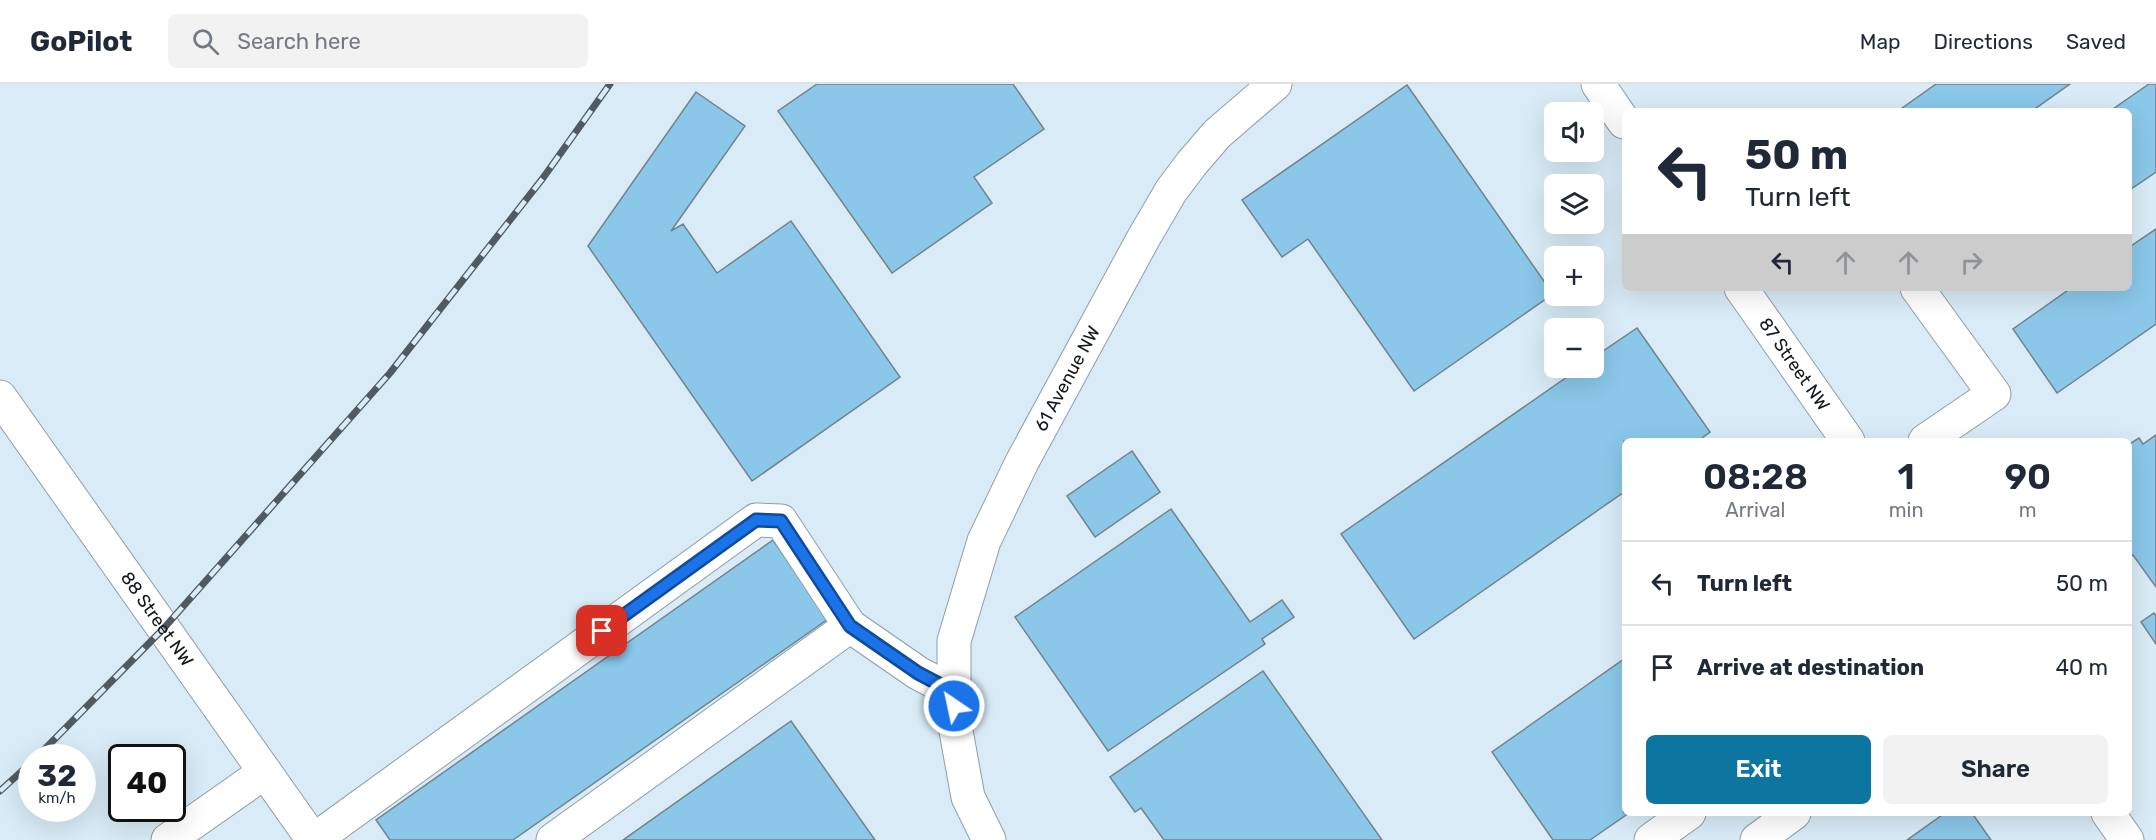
<!DOCTYPE html>
<html lang="en">
<head>
<meta charset="utf-8">
<style>
	body { margin:0; font-family:Rubik,sans-serif; background:#f2f2f3; color:#1f2937; height:100vh; display:flex; flex-direction:column; font-size:22px; white-space:nowrap }
	* { box-sizing:border-box; margin:0 }
	p { font-size:20px; color:#747a83 }
	.icon { flex:none; width:33px; height:33px; fill:none; stroke:currentColor; stroke-width:2; stroke-linecap:round; stroke-linejoin:round }
	.map { position:relative; flex:1; overflow:hidden }
	.sheet { position:absolute; left:1622px; top:354px; width:510px; height:378px; display:flex; flex-direction:column; background:#fff; border-radius:9px; box-shadow:0 6px 24px #0002 }
	.sheet>* { flex:none }
	.top-card { position:absolute; left:1622px; top:24px; width:510px; height:183px; border-radius:9px; box-shadow:0 6px 24px #0002; background:#fff; color:#1f2937; overflow:hidden }
	.buttons { position:absolute; left:1544px; top:18px; display:grid; gap:12px }
	.buttons a { display:grid; place-items:center; width:60px; height:60px; border-radius:9px; background:#fff; box-shadow:0 6px 24px #0002; font-size:30px }
	.speed { position:absolute; left:18px; top:660px; display:flex; gap:12px; font-size:30px; font-weight:700; text-align:center }
	.speed>* { display:grid; place-content:center; width:78px; height:78px; border-radius:50%; background:#fff; box-shadow:0 6px 24px #0002; line-height:1 }
	.speed small { font-size:15px; font-weight:400 }
	.speed .limit { border:3px solid #111; border-radius:9px; background:#fff; color:#111 }
	.pin { position:absolute; display:grid; place-items:center; width:51px; height:51px; color:#fff; margin:-26px; border-radius:12px; box-shadow:0 3px 9px #0006 }
	.me { position:absolute; width:66px; margin:-33px; rotate:326deg; stroke-linejoin:round; filter:drop-shadow(0 0 4px #0008) }
	.turn { display:flex; align-items:center; gap:21px; height:126px; padding:0 24px; font-size:27px }
	.turn .icon { width:78px; height:78px; stroke-width:2.5 }
	.turn b { display:block; font-size:42px; line-height:51px }
	.lanes { display:flex; align-items:center; height:57px; padding:0 24px; background:#0003; justify-content:center; gap:30px; direction:ltr }
	.lanes .off { opacity:.35 }
	.eta { display:flex; justify-content:space-evenly; align-items:center; height:102px; text-align:center }
	.eta b { font-size:36px; font-weight:600; line-height:42px }
	.cta { display:flex; gap:12px; margin-top:auto; padding:12px 24px }
	.cta a { flex:1; height:69px; border-radius:9px; background:#0c75a0; color:#fff; font-size:24px; font-weight:600; line-height:69px; text-align:center }
	.cta a+a { background:#f2f2f3; color:#1f2937 }
	ul { padding:0; list-style:none }
	li { display:flex; align-items:center; gap:18px; height:84px; padding:0 24px; border-top:2px solid #e0e1e3 }
	li div { flex:1 }
	li b { display:block; font-size:22px }
	li em { font-style:normal }
	header { display:flex; align-items:center; gap:36px; box-sizing:border-box; height:84px; padding:0 30px; background:#fff; border-bottom:2px solid #e0e1e3 }
	header strong { font-size:28px }
	nav { display:flex; gap:33px; margin-inline-start:auto; font-size:21px }
	.search { width:420px; height:54px; background:#f2f2f3; display:flex; align-items:center; gap:15px; box-sizing:border-box; padding:0 21px; border-radius:9px; color:#747a83; font-size:22px }
	.map>svg:first-child { display:block }
	.building { fill:#8ac7e9; stroke:#73838d; stroke-width:1.5 }
	.lines { fill:none; stroke-linecap:round; stroke-linejoin:round }
	.minor-casing { stroke:#8e9fa9; stroke-width:35 }
	.minor { stroke:#fff; stroke-width:33 }
	.rail-casing { stroke:#505a60; stroke-width:7 }
	.rail { stroke:#d8ebf6; stroke-width:4.5; stroke-dasharray:14; stroke-linecap:butt }
	.route-casing { stroke:#114b97; stroke-width:15 }
	.route { stroke:#1a73e8; stroke-width:10 }
	.labels { text-anchor:middle; stroke-width:4.5; stroke-linejoin:round; paint-order:stroke }
	.street-label { font-size:18px; fill:#11171b; stroke:#d8ebf6 }
</style>
</head>
<body>
<header>
<strong>GoPilot</strong>
<div class="search"><svg class="icon" aria-label="search" viewBox="0 0 24 24"><circle cx="10" cy="10" r="6"/><path d="M15 15l6 6"/></svg>Search here</div>
<nav><a>Map</a><a>Directions</a><a>Saved</a></nav>
</header>
<div class="map">
<svg width="2156" height="756" viewBox="0 0 2156 756">
	<rect width="100%" height="100%" fill="#d8ebf6"/>
	<path class="building" d="M817,0H1013L1044,45L974,93L992,119L892,189L778,27Z
		M1936,0H2070L2032,27H1898Z
		M2149,0H2156V88L2128,107V27H2110Z
		M1407,1L1553,210L1414,307L1308,155L1282,173L1242,116Z
		M696,8L745,42L671,147L683,140L717,189L791,137L900,293L752,397L588,162Z
		M2156,145V240L2057,309L2013,245L2071,204H2128V164Z
		M1637,244L1710,348L1698,357H1624V408L1414,555L1341,450L1580,284H1593V274Z
		M2156,351V503L2133,471L2128,474V361L2139,354L2143,360Z
		M1132,367L1160,408L1095,453L1067,412Z
		M1171,425L1250,538L1282,516L1294,533L1262,555L1265,560L1108,667L1015,533Z
		M773,456L828,535L513,756H390L376,736Z
		M2154,529L2156,532V560L2141,538Z
		M1624,575V729H1629L1590,756H1553L1492,668Z
		M1263,587L1382,756H1164L1141,724L1135,728L1110,693Z
		M791,637L875,756H623Z
		M1945,729H1972L1991,756H1907Z"/>
	<g class="lines">
		<defs>
			<g id="minor">
				<path d="M1598,0L1624,38"/>
				<path id="s1" d="M1741,204L1848,357"/>
				<path d="M1917,204L1994,310L1925,357"/>
				<path id="s2" d="M0,313L313,756"/>
				<path d="M2108,729L2127,756"/>
				<path d="M168,756L265,688"/>
				<path d="M314,756L756,436L781,437L850,542"/>
				<path d="M553,756L850,542L918,589L954,608"/>
				<path id="s3" d="M989,756L968,713L954,636V557L984,457L1022,378L1143,155L1171,107L1192,79L1217,50L1275,0"/>
				<path d="M1651,756L1689,729"/>
				<path d="M1757,756L1794,729"/>
			</g>
		</defs>
		<use href="#minor" class="minor-casing"/>
		<use href="#minor" class="minor"/>
		<defs>
			<path id="rail" d="M36,674L164,544L390,289L543,94L610,0
				M0,707L32,678"/>
		</defs>
		<use href="#rail" class="rail-casing"/>
		<use href="#rail" class="rail"/>
	</g>
	<g class="lines">
		<defs>
			<path id="route" d="M602,547L756,436L781,437L850,542L918,589L954,608V622"/>
		</defs>
		<use href="#route" class="route-casing"/>
		<use href="#route" class="route"/>
	</g>
	<g class="labels">
		<g class="street-label">
			<text dy="6" stroke="none"><textPath href="#s1" startOffset="93">87 Street NW</textPath></text>
			<text dy="6" stroke="none"><textPath href="#s3" startOffset="492">61 Avenue NW</textPath></text>
			<text dy="6" stroke="none"><textPath href="#s2" startOffset="272">88 Street NW</textPath></text>
		</g>
	</g>
</svg>
<div class="buttons">
<a><svg class="icon" aria-label="sound" viewBox="0 0 24 24"><path d="M4 9h4l5-4v14l-5-4H4zM17 9q2 3 0 6"/></svg></a>
<a><svg class="icon" aria-label="layers" viewBox="0 0 24 24"><path d="M12 4l9 5-9 5-9-5zM3 14l9 5 9-5"/></svg></a>
<a>+</a>
<a>−</a>
</div>
<div class="speed"><div>32<small>km/h</small></div><div class="limit">40</div></div>
<div class="pin" style="left:602px;top:547px;background:#d93025"><svg class="icon" aria-label="arrive" viewBox="0 0 24 24"><path d="M6 21V4h12l-3 4 3 4H6"/></svg></div>
<svg class="me" style="left:954px;top:622px" viewBox="-20 -20 40 40"><circle r="17" fill="#1a73e8" stroke="#fff" stroke-width="3"/><path d="M0-11L8 9 0 5-8 9z" fill="#fff"/></svg>
<div class="top-card">
<div class="turn"><svg class="icon" aria-label="left" viewBox="0 0 24 24"><path d="M17 20v-9H6M10 6l-5 5 5 5"/></svg><div><b>50 m</b>Turn left</div></div>
<div class="lanes"><svg class="icon" aria-label="left" viewBox="0 0 24 24"><path d="M17 20v-9H6M10 6l-5 5 5 5"/></svg><svg class="icon off" aria-label="ahead" viewBox="0 0 24 24"><path d="M12 20V5M6 11l6-6 6 6"/></svg><svg class="icon off" aria-label="ahead" viewBox="0 0 24 24"><path d="M12 20V5M6 11l6-6 6 6"/></svg><svg class="icon off" aria-label="right" viewBox="0 0 24 24"><path d="M7 20v-9h11M14 6l5 5-5 5"/></svg></div>
</div>
<section class="sheet">
<div class="eta">
<div><b>08:28</b><p>Arrival</p></div>
<div><b>1</b><p>min</p></div>
<div><b>90</b><p>m</p></div>
</div>
<ul>
<li><svg class="icon" aria-label="left" viewBox="0 0 24 24"><path d="M17 20v-9H6M10 6l-5 5 5 5"/></svg><div><b>Turn left</b></div><em>50 m</em></li>
<li><svg class="icon" aria-label="arrive" viewBox="0 0 24 24"><path d="M6 21V4h12l-3 4 3 4H6"/></svg><div><b>Arrive at destination</b></div><em>40 m</em></li>
</ul>
<div class="cta"><a>Exit</a><a>Share</a></div>
</section>
</div>
</body>
</html>
